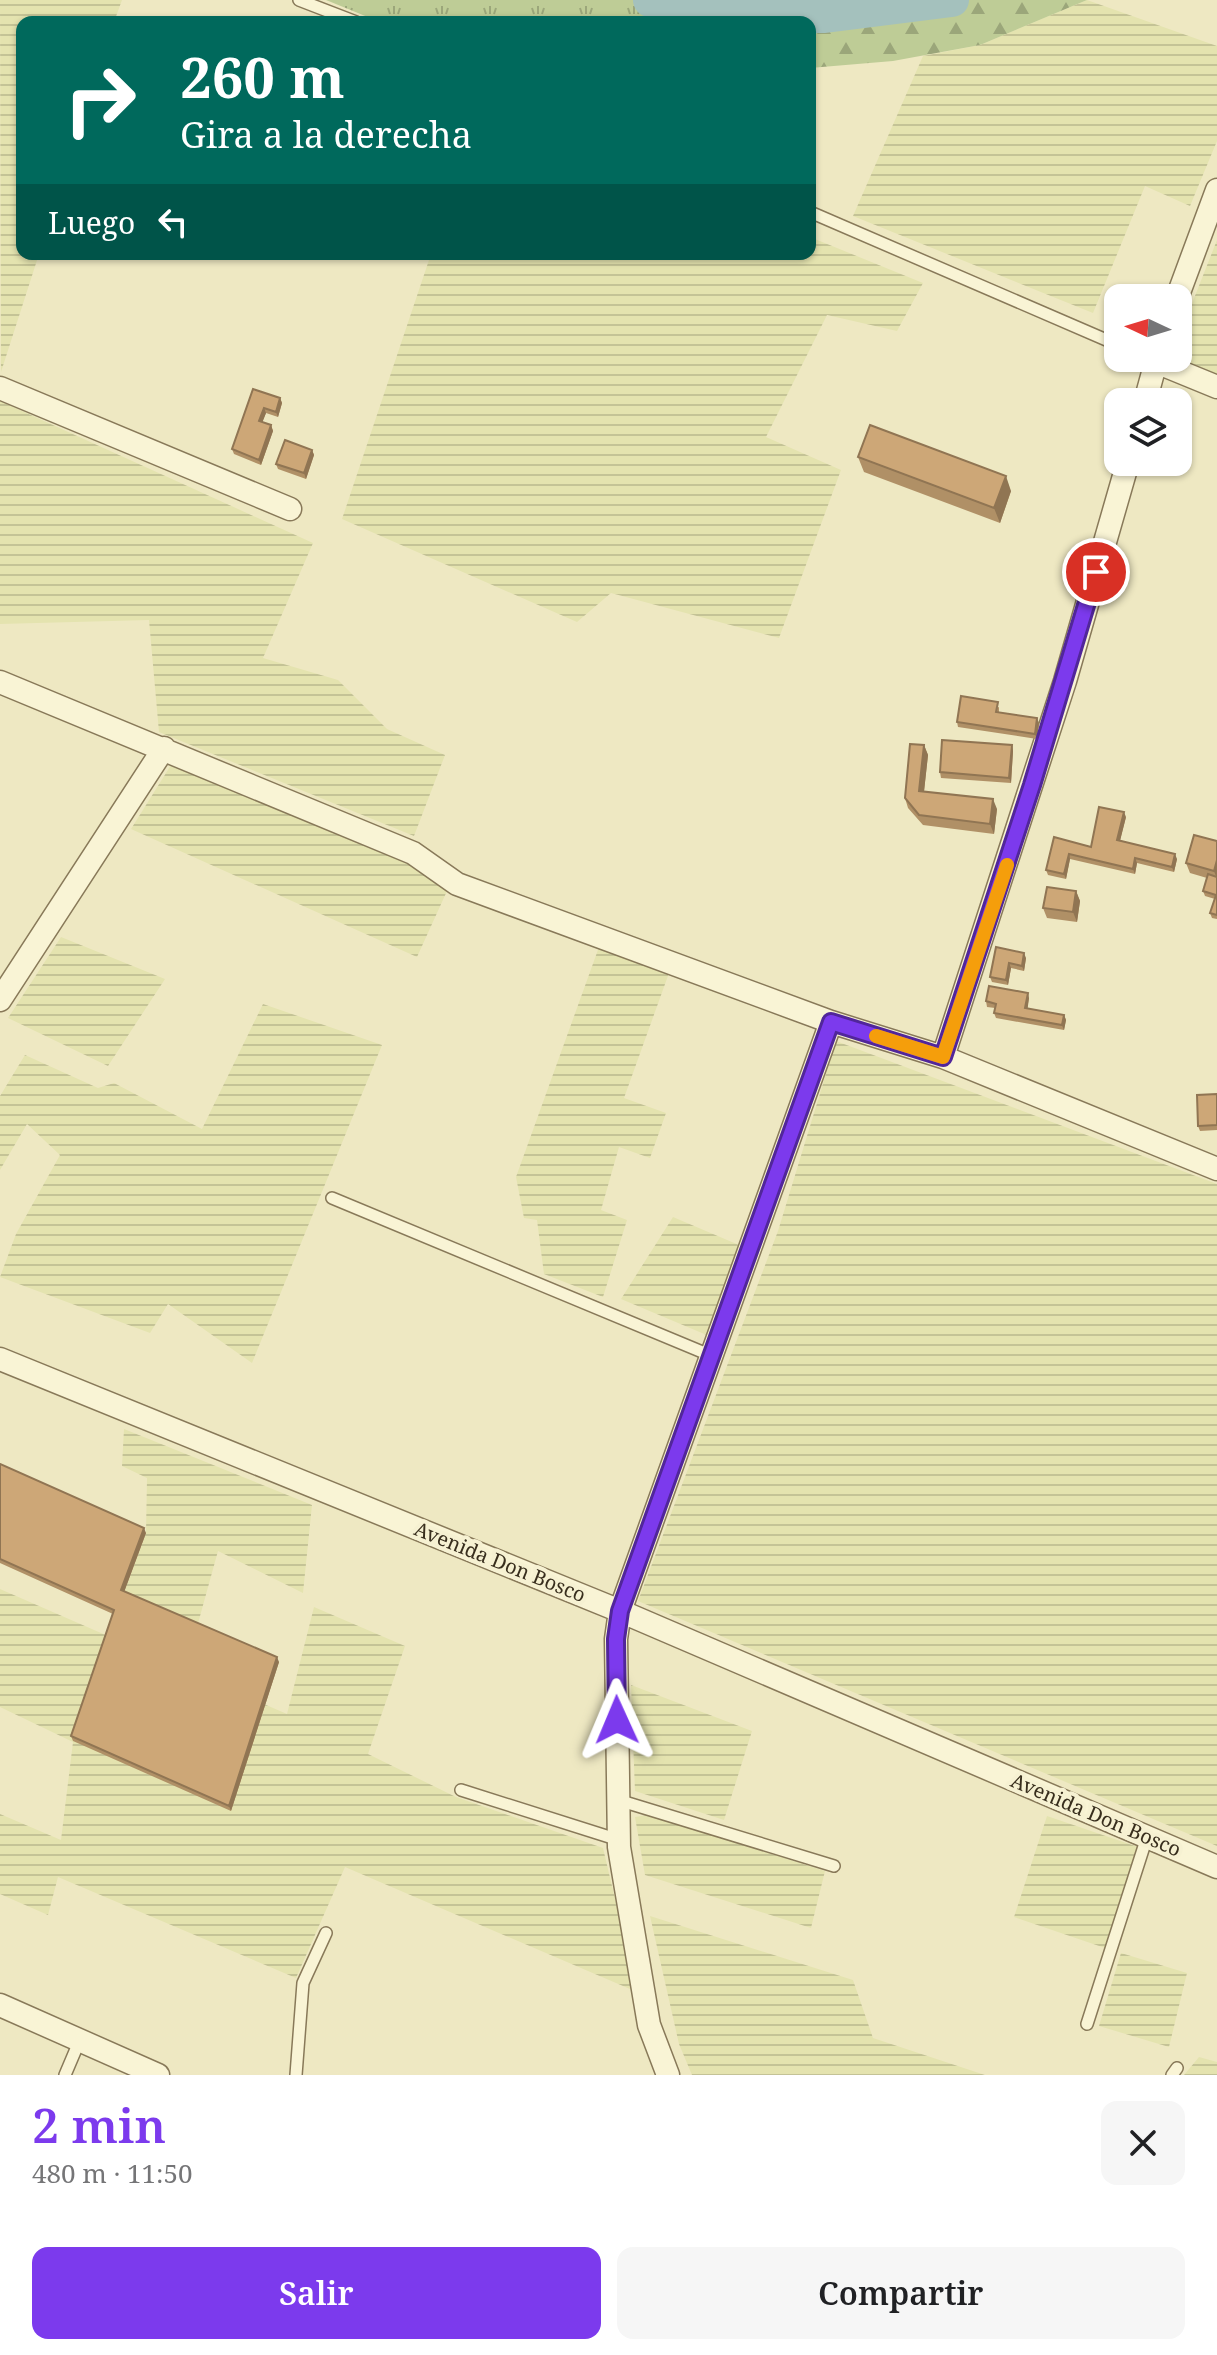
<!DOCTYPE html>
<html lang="es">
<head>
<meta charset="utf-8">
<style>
	body { margin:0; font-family:"Noto Serif",serif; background:#f6f6f6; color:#202124; height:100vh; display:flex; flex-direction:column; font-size:30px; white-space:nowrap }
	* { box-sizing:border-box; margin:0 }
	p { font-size:26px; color:#757577 }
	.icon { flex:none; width:44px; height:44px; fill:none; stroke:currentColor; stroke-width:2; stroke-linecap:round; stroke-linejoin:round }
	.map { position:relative; height:2075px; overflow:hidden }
	.drawer { display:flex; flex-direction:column; background:#fff; flex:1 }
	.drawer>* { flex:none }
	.top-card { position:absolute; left:16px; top:16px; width:800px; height:244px; border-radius:16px; box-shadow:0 2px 6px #0004; background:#00695c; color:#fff; overflow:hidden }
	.needle { width:52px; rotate:274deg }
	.controls { position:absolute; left:1104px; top:284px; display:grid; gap:16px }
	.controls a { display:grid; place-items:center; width:88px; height:88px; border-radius:16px; background:#fff; box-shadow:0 2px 6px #0004; font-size:40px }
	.pin { position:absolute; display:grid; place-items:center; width:68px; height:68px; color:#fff; margin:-34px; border:4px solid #fff; border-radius:50%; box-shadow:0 2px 8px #0007 }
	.me { position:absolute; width:88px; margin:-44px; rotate:359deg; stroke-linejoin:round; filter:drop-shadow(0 0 6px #0008) }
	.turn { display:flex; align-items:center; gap:28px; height:168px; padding:0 32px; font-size:36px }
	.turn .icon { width:104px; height:104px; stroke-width:2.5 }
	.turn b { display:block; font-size:56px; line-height:68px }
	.then { display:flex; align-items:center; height:76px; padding:0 32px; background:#0003; gap:16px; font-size:30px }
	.round { display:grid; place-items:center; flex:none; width:84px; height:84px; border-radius:16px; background:#f6f6f6 }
	.summary { display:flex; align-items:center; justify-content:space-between; height:136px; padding:0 32px }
	h1 { font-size:48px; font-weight:600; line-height:60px; color:#7c3aed }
	.action { display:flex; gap:16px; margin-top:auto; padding:16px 32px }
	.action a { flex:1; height:92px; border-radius:16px; background:#7c3aed; color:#fff; font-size:32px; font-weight:600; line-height:92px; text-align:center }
	.action a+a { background:#f6f6f6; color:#202124 }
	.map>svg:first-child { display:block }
	.farmland { fill:url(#farmland-rules) }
	.grass { fill:url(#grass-tufts) }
	.forest { fill:url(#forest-firs) }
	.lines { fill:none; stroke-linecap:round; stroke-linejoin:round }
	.river { stroke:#a4c1bd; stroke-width:34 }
	.service-casing { stroke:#887959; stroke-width:14 }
	.minor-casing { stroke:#887959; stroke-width:25 }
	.service { stroke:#f9f4d5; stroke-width:11 }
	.minor { stroke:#f9f4d5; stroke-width:22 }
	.wall { fill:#b09066 }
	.shaded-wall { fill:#907553 }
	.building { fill:#cda777; stroke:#907553; stroke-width:2 }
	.route-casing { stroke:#51269a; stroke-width:20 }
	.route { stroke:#7c3aed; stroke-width:14 }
	.slow { stroke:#f59e0b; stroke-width:14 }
	.labels { text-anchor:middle; stroke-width:8; stroke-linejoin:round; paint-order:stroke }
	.street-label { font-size:20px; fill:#382e1d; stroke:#f6f1d2 }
</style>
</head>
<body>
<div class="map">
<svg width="1217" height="2075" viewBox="0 0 1217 2075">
	<defs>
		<pattern id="farmland-rules" width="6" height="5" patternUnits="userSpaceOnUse" patternTransform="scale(2)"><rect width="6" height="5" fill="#e4e3af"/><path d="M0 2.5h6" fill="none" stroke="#c4c396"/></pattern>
		<pattern id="grass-tufts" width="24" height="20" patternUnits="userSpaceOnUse" patternTransform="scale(2)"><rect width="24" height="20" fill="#becc96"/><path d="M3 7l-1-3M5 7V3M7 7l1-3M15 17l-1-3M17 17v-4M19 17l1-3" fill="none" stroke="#9ba67a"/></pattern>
		<pattern id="forest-firs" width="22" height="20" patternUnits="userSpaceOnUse" patternTransform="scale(2)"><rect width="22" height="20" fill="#becc96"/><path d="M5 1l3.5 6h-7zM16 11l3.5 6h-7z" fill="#9ba67a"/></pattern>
	</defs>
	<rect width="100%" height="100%" fill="#eee8c2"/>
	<path class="farmland" d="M0,0H122L114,22H22V254H39L1,372Z
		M1087,0L1217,46V141L1190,206L1145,186L1093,313L853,216L923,56L980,45Z
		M810,237L923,283L897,331L827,315L766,437L841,470L779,638L611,593L577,622L342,519L431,254H810Z
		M1217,240V375L1176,358H1178V339Z
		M0,401L313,543L263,658L338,680L387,729L445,755L414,836L159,732L149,620L0,624Z
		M171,765L410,864L447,891L417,957L131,829Z
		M61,937L165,979L108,1066L8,1018Z
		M599,947L669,973L624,1098L666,1113L650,1158L619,1147L601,1210L627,1220L603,1297L544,1274L537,1220L524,1218L516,1177Z
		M263,1004L382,1045L252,1363L168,1304L150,1333L0,1277L16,1234L60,1155L27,1124L0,1170V1096L25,1055L98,1088L114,1083L202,1129Z
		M836,1041L1217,1184V1846L638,1601L778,1231Z
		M673,1217L746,1248L709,1336L621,1299Z
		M124,1429L312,1505L303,1593L218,1551L197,1627L123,1595L146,1533L147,1478L122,1466Z
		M0,1589L287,1714L314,1607L405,1646L368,1754L456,1797L603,1848L637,1992L345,1867L296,1978L58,1877L48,1915L0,1894V1814L61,1840L73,1742L0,1707Z
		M631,1685L752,1731L724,1820L635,1791Z
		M648,1815L825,1871L811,1928L645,1875L635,1817Z
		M1047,1816L1138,1847L1105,1948L1014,1917Z
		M650,1916L853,1980L873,2038L985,2075H692L679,2044Z
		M1121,1953L1187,1973L1169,2047L1099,2026Z
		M1199,2057L1217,2062V2075H1184Z"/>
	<path class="grass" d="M326,0H791L788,22H380Z"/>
	<path class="forest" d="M791,0H1087L980,45L893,61L810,68V22H788Z"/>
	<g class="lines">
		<path class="river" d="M650,0L727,17L825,16L952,0"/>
		<defs>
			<path id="service" d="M299,0L356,22
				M810,212L1118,345
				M332,1198L712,1356
				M461,1790L619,1840
				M618,1800L834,1866
				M1087,2024L1147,1837
				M65,2075L79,2042
				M296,2075L303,1983L326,1933
				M1172,2075L1177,2068"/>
			<path id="minor" d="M1177,298L1217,190
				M1156,362L1217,387
				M0,388L290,509
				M1145,402L1157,358
				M0,682L413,853L457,884L831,1022L943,1057L1217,1169
				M0,1000L164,748
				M943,1057L1065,681L1128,462
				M0,1359L620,1611L1217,1867
				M0,2005L158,2075
				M668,2075L649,2025L619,1847L616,1639L620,1611L831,1022"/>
		</defs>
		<use href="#service" class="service-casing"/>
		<use href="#minor" class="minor-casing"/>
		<use href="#service" class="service"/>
		<use href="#minor" class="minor"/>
	</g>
	<path class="wall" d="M253,389L280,398L282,403L278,417L266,413L262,422L271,425L273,431L261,465L234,454L232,449Z
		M312,450L314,455L306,479L278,469L276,464Z
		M858,457L1011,491L1000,523L864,472Z
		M999,707V712L1039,723L1037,739L958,727L957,722Z
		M924,745L928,755L924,791L997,809L994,834L923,825L908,808L905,798Z
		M1012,745L1013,751L1011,783L941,778L940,772Z
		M1126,817L1120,840L1177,859L1174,872L1137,863L1135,874L1070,859L1066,879L1048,875L1046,870L1054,837L1091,847Z
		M1217,841V919L1212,918L1210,913L1215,899L1205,896L1203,891L1207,878L1190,873L1186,863Z
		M1076,891L1080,901L1077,922L1047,918L1043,908Z
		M996,947L1026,958L1024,971L1011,968L1008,985L992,982L990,977Z
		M1029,998L1027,1009L1064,1015L1066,1020L1064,1030L996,1018L994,1013L995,1008L987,1007L986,1001Z
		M1217,1094V1130L1200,1131L1198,1126Z
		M0,1464L146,1533L124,1592L279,1662L231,1811L73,1741L71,1736L113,1614L0,1563Z"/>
	<path class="shaded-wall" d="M280,398L282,403L278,417L276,412Z
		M264,408L266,413L261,426L259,421Z
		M271,425L273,431L261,465L259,460Z
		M312,450L314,455L306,479L304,473Z
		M1006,476L1011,491L1000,523L994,508Z
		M1037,718L1039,723L1037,739L1035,734Z
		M924,745L928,755L923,801L919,791Z
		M1012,745L1013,751L1011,783L1009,778Z
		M993,799L997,809L994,834L990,824Z
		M1124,812L1126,817L1119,845L1117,840Z
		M1069,854L1070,859L1066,879L1064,874Z
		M1175,854L1177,859L1174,872L1172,867Z
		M1135,858L1137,863L1135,874L1133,869Z
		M1217,860V879L1214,871Z
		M1076,891L1080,901L1077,922L1073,912Z
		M1024,953L1026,958L1024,971L1022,966Z
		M1009,963L1011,968L1008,985L1006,980Z
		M1028,993L1029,998L1027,1013L1025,1008Z
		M1064,1015L1066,1020L1064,1030L1062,1025Z
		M144,1528L146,1533L123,1595L121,1590Z
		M277,1657L279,1662L231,1811L229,1806Z"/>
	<path class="building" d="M253,389L280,398L276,412L264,408L259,421L271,425L259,460L232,449Z
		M870,425L1006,476L994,508L858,457Z
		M285,440L312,450L304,473L276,464Z
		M961,696L998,702L996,712L1037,718L1035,734L957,722Z
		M942,740L1012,745L1009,778L940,772Z
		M910,744L924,745L919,791L993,799L990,824L919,815L905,798Z
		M1099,807L1124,812L1117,840L1175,854L1172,867L1135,858L1133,869L1069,854L1064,874L1046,870L1054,837L1091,847Z
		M1194,835L1217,841V860L1214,871L1186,863Z
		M1208,874L1217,877V915L1210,913L1216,895L1203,891Z
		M1047,887L1076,891L1073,912L1043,908Z
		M996,947L1024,953L1022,966L1009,963L1006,980L990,977Z
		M989,986L1028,993L1025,1008L1064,1015L1062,1025L994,1013L996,1004L986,1001Z
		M1217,1094V1125L1198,1126L1197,1095Z
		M0,1464L144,1528L121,1590L277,1657L229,1806L71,1736L114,1610L0,1559Z"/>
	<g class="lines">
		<defs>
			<path id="route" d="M617,1720L616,1639L620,1611L831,1022L943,1057L1032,785L1096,572"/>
		</defs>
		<use href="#route" class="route-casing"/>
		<use href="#route" class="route"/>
		<path class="slow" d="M876,1036L943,1057L1007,865"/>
	</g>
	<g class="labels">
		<g class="street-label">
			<text transform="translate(500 1562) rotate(22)" y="7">Avenida Don Bosco</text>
			<text transform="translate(1096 1815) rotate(23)" y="7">Avenida Don Bosco</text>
		</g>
	</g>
</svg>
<div class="controls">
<a><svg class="needle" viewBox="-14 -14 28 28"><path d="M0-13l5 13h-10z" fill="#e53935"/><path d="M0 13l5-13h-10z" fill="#757577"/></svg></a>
<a><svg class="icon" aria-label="layers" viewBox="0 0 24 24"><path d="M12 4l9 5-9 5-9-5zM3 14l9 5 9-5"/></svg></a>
</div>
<div class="pin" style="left:1096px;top:572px;background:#d93025"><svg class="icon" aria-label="arrive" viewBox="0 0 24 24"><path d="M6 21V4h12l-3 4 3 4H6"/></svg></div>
<svg class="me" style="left:617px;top:1720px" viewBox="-20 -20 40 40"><path d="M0-17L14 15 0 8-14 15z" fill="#7c3aed" stroke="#fff" stroke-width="4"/></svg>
<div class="top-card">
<div class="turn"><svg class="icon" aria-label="right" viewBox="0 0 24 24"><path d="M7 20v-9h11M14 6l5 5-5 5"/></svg><div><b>260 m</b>Gira a la derecha</div></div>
<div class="then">Luego<svg class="icon" aria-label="left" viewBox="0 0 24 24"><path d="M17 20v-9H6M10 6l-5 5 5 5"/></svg></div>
</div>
</div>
<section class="drawer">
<div class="summary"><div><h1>2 min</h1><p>480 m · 11:50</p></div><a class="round"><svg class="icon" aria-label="close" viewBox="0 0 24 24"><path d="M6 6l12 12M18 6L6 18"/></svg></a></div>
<div class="action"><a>Salir</a><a>Compartir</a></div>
</section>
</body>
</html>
